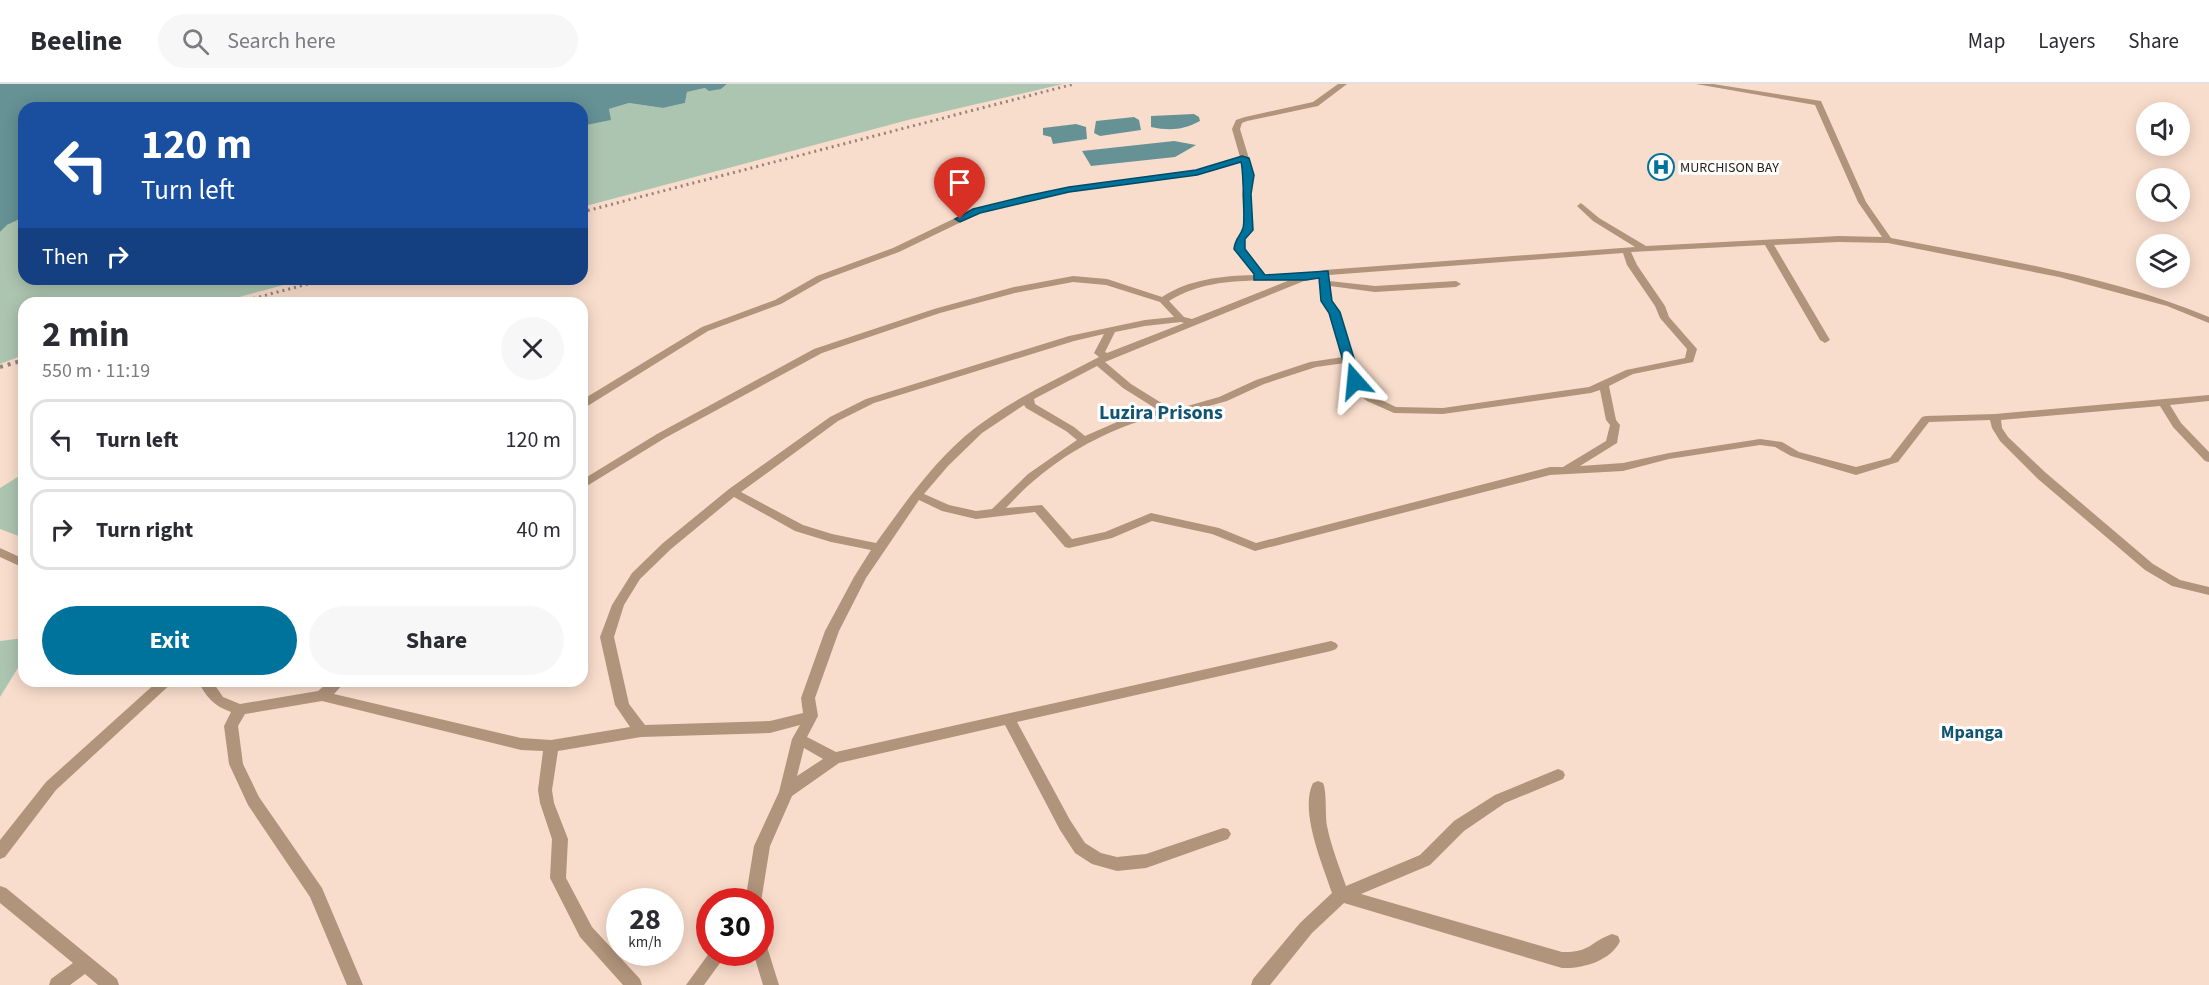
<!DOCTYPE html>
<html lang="en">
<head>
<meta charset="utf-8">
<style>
	body { margin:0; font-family:"Source Sans 3",sans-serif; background:#f7f7f7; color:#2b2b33; height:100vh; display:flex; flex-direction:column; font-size:22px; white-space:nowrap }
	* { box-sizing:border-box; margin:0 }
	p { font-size:20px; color:#7c7c81 }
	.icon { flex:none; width:33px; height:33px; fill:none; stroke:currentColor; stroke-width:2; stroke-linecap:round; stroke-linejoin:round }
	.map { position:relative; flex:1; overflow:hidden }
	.drawer { position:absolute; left:18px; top:213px; width:570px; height:390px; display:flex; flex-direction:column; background:#fff; border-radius:18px; box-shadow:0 3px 15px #0003 }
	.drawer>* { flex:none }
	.banner { position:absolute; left:18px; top:18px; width:570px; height:183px; border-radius:18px; box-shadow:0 3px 15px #0003; background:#1a4fa0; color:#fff; overflow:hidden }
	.controls { position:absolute; left:2136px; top:18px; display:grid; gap:12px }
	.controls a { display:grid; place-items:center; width:54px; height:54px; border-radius:50%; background:#fff; box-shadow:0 3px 15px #0003; font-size:30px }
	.speed { position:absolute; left:606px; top:804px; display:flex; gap:12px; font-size:30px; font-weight:700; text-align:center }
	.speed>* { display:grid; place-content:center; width:78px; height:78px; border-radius:50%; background:#fff; box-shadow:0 3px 15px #0003; line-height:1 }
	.speed small { font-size:15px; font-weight:400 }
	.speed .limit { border:9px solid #d22; background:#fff; color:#111 }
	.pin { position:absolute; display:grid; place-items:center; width:51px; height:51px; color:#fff; margin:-62px -26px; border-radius:50% 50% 50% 0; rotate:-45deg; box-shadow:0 0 6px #0007 }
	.pin .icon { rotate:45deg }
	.me { position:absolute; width:66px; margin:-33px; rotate:342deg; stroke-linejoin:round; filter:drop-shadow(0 0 4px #0008) }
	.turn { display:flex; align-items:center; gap:21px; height:126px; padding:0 24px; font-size:27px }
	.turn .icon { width:78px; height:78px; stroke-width:2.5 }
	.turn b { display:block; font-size:42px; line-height:51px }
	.then { display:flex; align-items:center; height:57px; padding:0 24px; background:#0003; gap:12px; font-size:22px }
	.round { display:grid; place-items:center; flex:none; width:63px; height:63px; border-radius:32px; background:#f7f7f7 }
	.head { display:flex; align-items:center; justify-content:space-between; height:102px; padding:0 24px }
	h1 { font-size:36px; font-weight:700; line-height:45px }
	.button { display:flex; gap:12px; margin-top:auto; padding:12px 24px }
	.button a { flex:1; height:69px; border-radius:36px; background:#00739d; color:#fff; font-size:24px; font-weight:700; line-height:69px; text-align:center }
	.button a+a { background:#f7f7f7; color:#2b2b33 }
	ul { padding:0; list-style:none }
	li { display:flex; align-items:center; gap:18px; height:81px; margin:0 12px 9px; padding:0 12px; border:3px solid #e1e1e2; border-radius:18px }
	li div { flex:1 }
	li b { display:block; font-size:22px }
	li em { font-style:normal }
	header { display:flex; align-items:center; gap:36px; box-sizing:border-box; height:84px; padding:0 30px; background:#fff; border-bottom:2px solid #e1e1e2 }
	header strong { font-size:28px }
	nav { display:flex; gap:33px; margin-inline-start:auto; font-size:21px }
	.search { width:420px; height:54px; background:#f7f7f7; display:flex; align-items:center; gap:15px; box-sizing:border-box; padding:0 21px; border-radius:33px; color:#7c7c81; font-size:22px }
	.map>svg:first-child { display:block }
	.green { fill:#acc5b0 }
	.water { fill:#669295 }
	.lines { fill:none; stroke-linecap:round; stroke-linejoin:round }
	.minor { fill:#b0947b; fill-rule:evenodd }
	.rail-far1 { stroke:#978477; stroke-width:3; stroke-dasharray:2 4; stroke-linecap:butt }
	.rail { stroke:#978477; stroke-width:4; stroke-dasharray:3 5; stroke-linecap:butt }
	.route { fill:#00739d; stroke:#004b66; stroke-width:1.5 }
	.labels { text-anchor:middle; stroke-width:6; stroke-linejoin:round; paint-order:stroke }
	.far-poi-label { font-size:14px; fill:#292019; stroke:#fff; text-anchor:start }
	.neighbourhood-label { font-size:18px; font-weight:bold; fill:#125572; stroke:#fff }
	.quarter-label { font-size:20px; font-weight:bold; fill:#125572; stroke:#fff }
</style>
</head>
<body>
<header>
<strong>Beeline</strong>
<div class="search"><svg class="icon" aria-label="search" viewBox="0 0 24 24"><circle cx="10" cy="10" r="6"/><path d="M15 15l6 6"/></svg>Search here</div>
<nav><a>Map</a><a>Layers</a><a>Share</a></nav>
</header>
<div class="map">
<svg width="2209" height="901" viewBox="0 0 2209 901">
	<rect width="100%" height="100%" fill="#f9ddcc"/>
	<path class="green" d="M727,0H1063L908,36L582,123V42L610,36L609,25L629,19L663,24L685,19L687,8L705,4L721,5Z
		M24,133V195H306L217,219H24V271L0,280V148L7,141Z
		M24,389V454L0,445V404Z
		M24,554V574L0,613V557Z"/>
	<path class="water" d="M0,0H727L721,5L709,7L705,4L687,8L685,19L663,24L629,19L609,25L611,36L582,42V24H24V133L7,141L0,148Z
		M1194,30L1199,33L1200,37C1183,46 1170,47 1151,43V32Z
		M1134,33L1139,36L1141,46L1100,52L1094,49L1096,37Z
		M1076,40L1086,43L1087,55L1053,60L1051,53L1043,51V44Z
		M1174,57L1196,61L1175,73L1091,82L1082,67Z"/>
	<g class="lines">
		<path class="minor" d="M1338,0H1347L1318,22L1247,37L1242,39L1240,45L1254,91L1250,110L1252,145L1244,155L1243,165L1263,191H1304L1324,186L1635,163L1593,137L1577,122L1581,119L1599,134L1646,162L1839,152L1882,153L1858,118L1815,21L1696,0H1713L1821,17L1866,118L1891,154C1998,175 2108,191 2209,233V239L2167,222L2059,193L1888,159L1839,158L1774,161L1830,256L1825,259L1820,256L1765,161L1631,168L1637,181L1665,222L1669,233L1697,265L1693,278L1633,290L1609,302L1616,336L1620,341L1617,359L1580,382L1623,379L1669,369L1760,355L1782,358L1799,368L1856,383L1890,374L1922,333L1926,332L1995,330L2209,311V317L2170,321L2181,339L2209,368V378L2205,377L2173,343L2160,322L2001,336L2002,344L2008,353L2046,389L2153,480L2180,496L2209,503V511L2172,502L2145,486L2038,395L2000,357L1992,344L1990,336L1929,338L1898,378L1856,391L1791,372L1775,363L1760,361L1669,375L1623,387L1550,391L1255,467L1212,450L1152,437L1112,454L1069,464L1065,463L1035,428L976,435L942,427L919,416L866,494L839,547L815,614L818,632L807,653L836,668L1331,557L1336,559L1338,562L1336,565L1331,567L1017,638L1070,736L1085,759L1101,769L1117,773L1146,770L1223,744L1228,745L1231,750L1228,755L1146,784L1117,787L1092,780L1075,769L1060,746L1005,641L839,679L792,712L770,762L761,818H745L754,762L779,708L792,655L800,641L770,649L641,653L558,667L552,706L554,719L568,755L566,794L592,843L640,895L642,901H623L580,853L550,794L552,755L540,719L538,706L543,667L521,666L322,617L245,630L238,642L243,680L259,713L322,804L363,901H347L310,813L248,721L229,680L224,642L231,628C214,622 206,613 198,597H212L223,613L240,620L318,607L330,597H346L334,610L521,654L551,656L630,643L615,621L600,553L612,521L632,489L663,459L729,405L830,333L866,315L1069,252L1145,236L1174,233L1160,218L1106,201L1073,198L1015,209L940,229L822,269L665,354L582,405V396L657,350L814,265L934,225L1014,203L1073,192L1107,195L1162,213C1190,195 1221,192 1254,191L1235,165L1236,155L1244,145L1242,110L1246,91L1242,77L1197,90L1069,108L980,129L899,168L823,196L781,220L708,247L586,323L582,324V316L702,243L775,216L817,192L893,164L974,125L1069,104L1196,86L1240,73L1232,45L1236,36L1245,33L1313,18ZM1623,169L1627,181L1655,222L1660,234L1687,265L1685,274L1626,286L1589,303L1443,324L1396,323L1375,313L1365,305L1360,297L1340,228L1331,217L1330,202L1375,208L1456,203L1461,200L1456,197L1375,202L1329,197V191ZM1320,193L1321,217L1330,228L1343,273L1310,278L1256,296L1219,313L1177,325L1168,323L1131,300L1105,278L1309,195ZM1290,196L1192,235L1184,233L1169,217C1206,194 1248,197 1290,196ZM1181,238L1184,239L1107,269L1105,268L1115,248L1145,242ZM1104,250L1094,269L1099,273C1057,295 1013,315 975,344C935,375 905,419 876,459L832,450L803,441L741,408L838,337L874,319L1074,257ZM1345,279L1350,297L1357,309L1367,317L1394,329L1443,330L1591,309L1600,306L1606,336L1610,341L1606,357L1563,383H1550L1256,459L1219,444L1151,429L1105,448L1072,455L1042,421L1006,424C1042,384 1087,355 1137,338C1149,334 1164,328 1177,331L1227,317L1264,300L1316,283ZM1097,282L1123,304L1158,326L1117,338L1085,352L1074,343L1035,320L1034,315ZM1024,321L1026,324L1066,347L1077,356L1028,390L992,425L976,427L949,421L924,410L948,382L982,349ZM734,413L795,447L831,458L871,466L854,493L825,547L801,614L803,629L770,637L645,641L629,620L614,553L624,521L640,495L671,465ZM804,664L823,675L797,692Z
			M0,464L24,475V484L0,473Z
			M158,597H174L56,706L5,773L0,775V756L46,698Z
			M1558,685L1563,687L1565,691L1563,695L1505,719L1464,747L1430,781L1361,810L1562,868C1590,869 1590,858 1612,850L1618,852L1620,857C1611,877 1582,885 1562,884L1344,819L1312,849L1270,901H1251L1253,895L1300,839L1332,809C1323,781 1299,727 1313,699L1318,697L1323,699C1327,707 1325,730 1327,742C1331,762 1339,782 1346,802L1420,771L1454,737L1495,711Z
			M0,802L6,804L117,895L119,901H98L85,890L70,901H49L51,895L73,879L0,819Z
			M760,859L766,861L768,866L779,901H763L753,868H760Z
			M710,868H728L704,901H686Z"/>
		<path class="rail-far1" d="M582,128L1074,0
			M236,219L327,195"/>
		<path class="rail" d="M0,283L24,276"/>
	</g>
	<path class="route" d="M1242,72L1249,74L1254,91L1251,110L1253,146L1245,155V165L1265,191L1328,187L1332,217L1340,228L1361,297L1359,299L1349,297L1329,229L1321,217L1319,194L1306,196H1254V190L1234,165C1235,155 1240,153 1243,144C1245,139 1243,84 1241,78L1197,91L1069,108L980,129L960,138L955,135L973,125L1026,112L1069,103L1196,86Z"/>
	<defs>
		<symbol id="hospital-ring" viewBox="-11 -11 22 22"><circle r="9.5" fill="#fff" stroke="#00739d" stroke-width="1.5"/><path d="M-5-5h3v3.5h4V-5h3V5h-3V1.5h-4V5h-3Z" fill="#00739d"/></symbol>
	</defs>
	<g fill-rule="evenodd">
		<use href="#hospital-ring" x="1646" y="68" width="30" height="30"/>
	</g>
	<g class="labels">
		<g class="far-poi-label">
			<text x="1680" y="88">MURCHISON BAY</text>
		</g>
		<g class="neighbourhood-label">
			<text x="1972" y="654">Mpanga</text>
		</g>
		<g class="quarter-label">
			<text x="1161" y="335">Luzira Prisons</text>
		</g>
	</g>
</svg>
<div class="controls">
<a><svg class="icon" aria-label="sound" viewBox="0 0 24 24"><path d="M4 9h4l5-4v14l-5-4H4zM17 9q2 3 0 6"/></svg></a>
<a><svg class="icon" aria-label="search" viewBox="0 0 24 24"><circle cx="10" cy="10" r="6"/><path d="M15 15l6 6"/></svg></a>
<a><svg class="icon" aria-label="layers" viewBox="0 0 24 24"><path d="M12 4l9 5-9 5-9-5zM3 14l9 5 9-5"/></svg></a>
</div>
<div class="speed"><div>28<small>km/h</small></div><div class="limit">30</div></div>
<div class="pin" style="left:960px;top:135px;background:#d93025"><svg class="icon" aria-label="arrive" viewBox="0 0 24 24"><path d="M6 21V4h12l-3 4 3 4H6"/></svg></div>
<svg class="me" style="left:1355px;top:297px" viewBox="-20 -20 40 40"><path d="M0-17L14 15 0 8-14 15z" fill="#00739d" stroke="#fff" stroke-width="4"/></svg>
<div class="banner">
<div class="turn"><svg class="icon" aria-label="left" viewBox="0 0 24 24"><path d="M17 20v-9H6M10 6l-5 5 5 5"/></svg><div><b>120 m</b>Turn left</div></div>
<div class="then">Then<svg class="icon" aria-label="right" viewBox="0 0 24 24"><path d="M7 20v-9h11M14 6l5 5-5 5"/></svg></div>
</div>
<section class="drawer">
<div class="head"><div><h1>2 min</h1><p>550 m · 11:19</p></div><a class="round"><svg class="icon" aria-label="close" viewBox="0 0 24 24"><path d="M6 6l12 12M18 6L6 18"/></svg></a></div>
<ul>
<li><svg class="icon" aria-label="left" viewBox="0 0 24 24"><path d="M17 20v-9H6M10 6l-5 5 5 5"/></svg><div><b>Turn left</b></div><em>120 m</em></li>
<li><svg class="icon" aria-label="right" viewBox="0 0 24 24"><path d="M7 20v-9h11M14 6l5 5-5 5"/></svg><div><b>Turn right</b></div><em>40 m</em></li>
</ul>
<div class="button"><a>Exit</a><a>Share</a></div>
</section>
</div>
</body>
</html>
